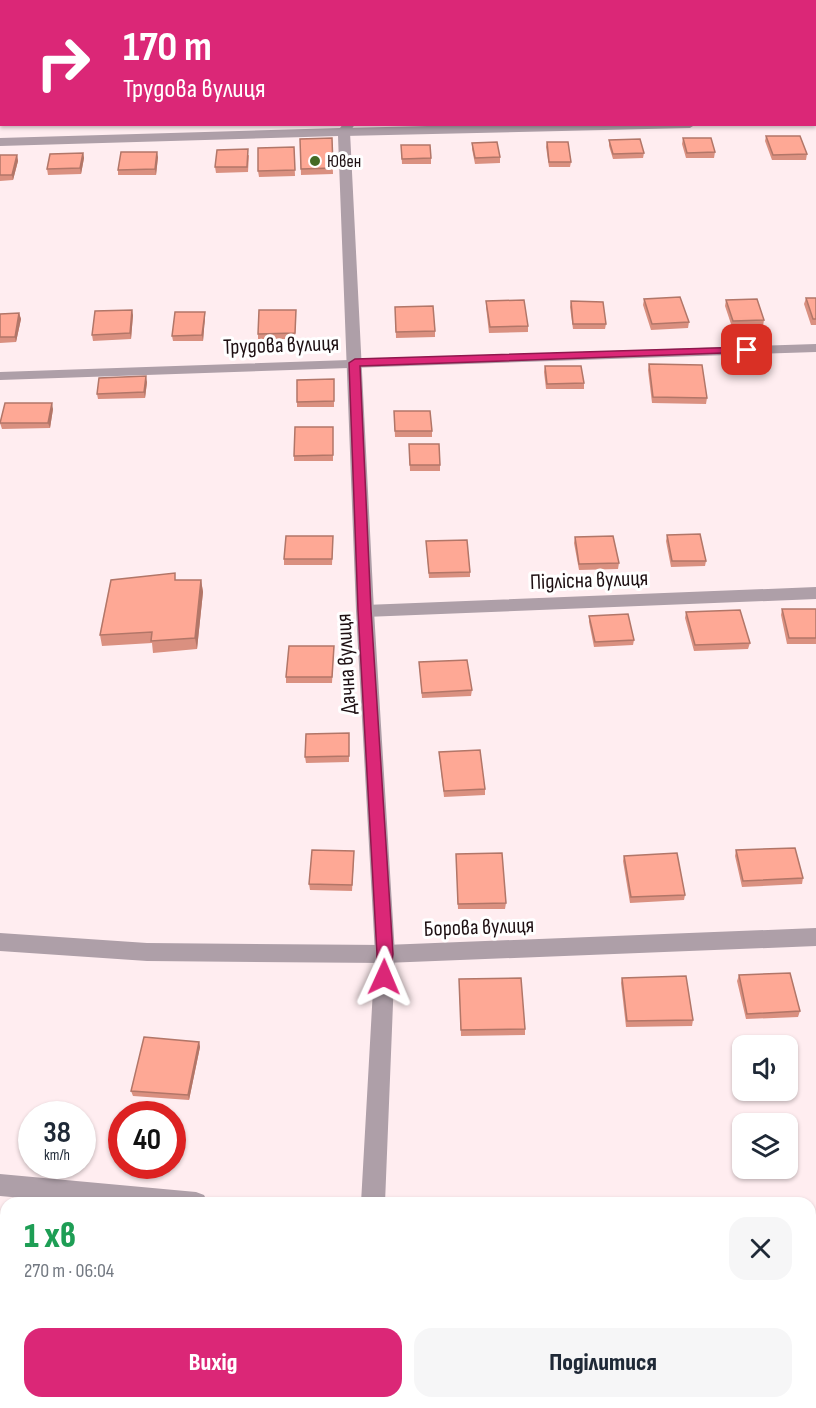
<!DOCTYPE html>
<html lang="uk">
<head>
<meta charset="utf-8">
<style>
	body { margin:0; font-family:"Sofia Sans Condensed",sans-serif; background:#f6f6f7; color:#1f2937; height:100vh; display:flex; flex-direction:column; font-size:22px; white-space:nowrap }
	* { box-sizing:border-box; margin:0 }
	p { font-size:20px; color:#747a83 }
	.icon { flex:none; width:33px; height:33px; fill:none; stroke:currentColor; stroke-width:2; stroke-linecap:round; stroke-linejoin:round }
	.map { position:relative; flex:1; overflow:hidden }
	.panel { position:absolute; left:0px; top:1197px; width:816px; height:212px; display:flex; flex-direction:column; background:#fff; border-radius:18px 18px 0 0; box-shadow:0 2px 4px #0004 }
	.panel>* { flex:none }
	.guide { position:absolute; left:0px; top:0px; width:816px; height:126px; box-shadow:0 2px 4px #0004; background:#db2777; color:#fff; overflow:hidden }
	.buttons { position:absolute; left:732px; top:1035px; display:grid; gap:12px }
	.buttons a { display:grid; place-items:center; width:66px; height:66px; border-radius:12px; background:#fff; box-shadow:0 2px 4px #0004; font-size:30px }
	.speed { position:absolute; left:18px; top:1101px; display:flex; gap:12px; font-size:30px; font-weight:700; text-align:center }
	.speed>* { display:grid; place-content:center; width:78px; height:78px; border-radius:50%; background:#fff; box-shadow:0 2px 4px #0004; line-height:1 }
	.speed small { font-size:15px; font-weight:400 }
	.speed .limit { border:9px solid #d22; background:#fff; color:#111 }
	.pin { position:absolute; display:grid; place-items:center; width:51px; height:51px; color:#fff; margin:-26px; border-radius:12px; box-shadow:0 3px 9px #0006 }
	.me { position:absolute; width:66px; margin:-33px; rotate:1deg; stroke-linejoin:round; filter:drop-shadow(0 0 4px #0008) }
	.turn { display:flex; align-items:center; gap:21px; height:126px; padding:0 24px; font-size:27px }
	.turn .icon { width:78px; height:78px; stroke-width:2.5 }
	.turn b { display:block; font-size:42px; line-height:51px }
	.round { display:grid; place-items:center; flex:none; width:63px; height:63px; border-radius:18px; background:#f6f6f7 }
	.summary { display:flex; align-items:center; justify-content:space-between; height:102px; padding:0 24px }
	h1 { font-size:36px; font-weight:800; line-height:45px; color:#1e9e55 }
	.button { display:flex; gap:12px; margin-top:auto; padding:12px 24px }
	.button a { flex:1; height:69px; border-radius:18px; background:#db2777; color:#fff; font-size:24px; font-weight:800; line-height:69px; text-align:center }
	.button a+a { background:#f6f6f7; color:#1f2937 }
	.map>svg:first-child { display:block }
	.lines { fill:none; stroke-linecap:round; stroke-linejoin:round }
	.path { stroke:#97878a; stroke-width:4.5; stroke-dasharray:1.5 5; stroke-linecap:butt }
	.minor { fill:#ae9fa8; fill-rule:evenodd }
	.tertiary { fill:#ae9fa8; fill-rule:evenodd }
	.wall { fill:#da9080 }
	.shaded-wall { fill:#b27668 }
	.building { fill:#fea895; stroke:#b27668; stroke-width:1.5 }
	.route { fill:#db2777; stroke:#8e194d; stroke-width:1.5 }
	.poi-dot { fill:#446a25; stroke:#fff; stroke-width:2 }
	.labels { text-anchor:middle; stroke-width:6; stroke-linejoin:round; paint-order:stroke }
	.far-poi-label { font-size:18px; fill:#1e1013; stroke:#fff; text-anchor:start }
	.street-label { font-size:22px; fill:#1e1013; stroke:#fff }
</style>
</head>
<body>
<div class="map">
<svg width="816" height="1408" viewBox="0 0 816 1408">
	<rect width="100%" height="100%" fill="#ffedf0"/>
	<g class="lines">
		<path class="path" d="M55,1408L58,1402"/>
		<path class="minor" d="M814,118L816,126L810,125L814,124Z
			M512,124H696L690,128L344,136L338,132L344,128Z
			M816,344V352L0,380V372Z
			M816,587V599L365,617L359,615L356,611L359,607L365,605Z
			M816,928V946L385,963L147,961L0,951V933L147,943L385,945Z
			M0,1174L196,1192L204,1195L208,1203H77L0,1196Z
			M810,1263L816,1264V1288L810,1287Z"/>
		<path class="tertiary" d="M341,0H351L352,2H341Z
			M343,124H355L350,132L374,611L395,954L385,1203H361L375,954L356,611L338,136L0,146V138L340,128Z"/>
	</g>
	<path class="wall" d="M766,136L807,154L806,160H772L765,141Z
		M332,138L333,174L301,175L300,139Z
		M683,138L715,152L714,158H686L682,144Z
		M609,140L644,153L643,158L613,159L609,146Z
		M547,142L571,162L570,167H549L546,147Z
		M472,143L500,157V163L475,164L472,149Z
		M401,145L431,158V164H402Z
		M294,147L295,176L259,177L258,171Z
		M83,153L84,158L81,174L48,175L47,169Z
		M0,155H17L18,161L13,180L0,181Z
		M249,155L248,172L216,173L215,167Z
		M158,157L156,175H118V170Z
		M806,298H816V325H811L804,304Z
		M644,299L689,322L688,328L651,330L643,305Z
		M726,300L764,320L763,326L732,327L725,306Z
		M486,301L528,326V332L489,333L486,307Z
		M571,301L606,324L605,329H573L570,307Z
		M395,307L435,331V337L396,338Z
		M296,310L295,339H258V334Z
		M19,313L21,319L16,342L0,343V314Z
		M133,315L131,339L93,341L92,335Z
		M205,317L203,341H173L172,336Z
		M649,364L707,398L706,404L652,403L648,370Z
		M545,366L584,383V389H546L544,372Z
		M334,379V407H297V402Z
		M147,382L145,398L98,399L97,394Z
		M53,409L50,428L2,429L0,423Z
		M394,411L432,431V437H395Z
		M333,427V461H294V456Z
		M409,444L440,465V471H410Z
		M667,535L706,561L705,566L671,567L666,541Z
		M575,537L619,563L618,569L579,570L574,543Z
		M426,541L470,572V577L429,578Z
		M333,542L332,565H284V559Z
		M176,580H201L203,592L197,649L153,653L152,643L102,646L100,635Z
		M782,609H816V644H787L781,615Z
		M686,612L750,643L748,649L694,651L685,618Z
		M589,616L634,640L633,645L594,647L589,622Z
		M334,646L332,683H286V677Z
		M419,662L472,690L471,696L422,698Z
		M349,733V762L306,763L305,757Z
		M439,752L485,789V795L444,797Z
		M736,850L803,878L802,884L742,887L735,856Z
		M456,854L506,903L505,909H458Z
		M624,856L685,895L684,900L630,903L623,861Z
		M354,857L352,891L310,890L309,884Z
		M739,975L800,1011L798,1017L746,1019L737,981Z
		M622,978L693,1020L692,1026L626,1027L621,983Z
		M459,979L525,1029V1035L461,1036Z
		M199,1042L200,1047L189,1100L133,1096L131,1091Z"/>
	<path class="shaded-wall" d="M157,152L158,157L156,175L155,169Z
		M83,153L84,158L81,174L80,168Z
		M17,155L18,161L13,180L12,175Z
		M132,310L133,315L131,339L130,333Z
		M205,312V317L203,341L202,335Z
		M19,313L21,319L16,342L15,337Z
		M146,376L147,382L145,398L144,392Z
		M52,403L53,409L50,428L48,423Z
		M201,580L203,592L197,649L195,638Z
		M199,1042L200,1047L189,1100L188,1095Z"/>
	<path class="building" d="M0,99H2V114H0Z
		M766,136H800L807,154L773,155Z
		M332,138L333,168L301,169L300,139Z
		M683,138H711L715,152L687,153Z
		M640,139L644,153L613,154L609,140Z
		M497,142L500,157L475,158L472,143Z
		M547,142H568L571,162H549Z
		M401,145H430L431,158L402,159Z
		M294,147L295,170L258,171V148Z
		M248,149L247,167H215L217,150Z
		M121,152H157L155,169L118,170Z
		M83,153L80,168L47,169L50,154Z
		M0,155H17L12,175H0Z
		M680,297L689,322L652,324L644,299Z
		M806,298H816V319H813Z
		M757,299L764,320L733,321L726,300Z
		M524,300L528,326L490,327L486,301Z
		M571,301L603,302L606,324H573Z
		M433,306L435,331L396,332L395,307Z
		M132,310L130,333L92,335L95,311Z
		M259,310H296L295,333L258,334Z
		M175,312H205L202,335L172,336Z
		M19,313L15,337H0V314Z
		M649,364L702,365L707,398L653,397Z
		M545,366H581L584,383L547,384Z
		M146,376L144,392L97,394L99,378Z
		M334,379V401L297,402V380Z
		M5,403H52L48,423H0Z
		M394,411H430L432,431H395Z
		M295,427H333V455L294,456Z
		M409,444H439L440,465H410Z
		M700,534L706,561H672L667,535Z
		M286,536H333L332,559H284Z
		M613,536L619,563L579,564L575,537Z
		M467,540L470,572L429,573L426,541Z
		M175,573V580H201L195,638L151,641L152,632L100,635L111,580Z
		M782,609H816V638H789Z
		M740,610L750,643L695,645L686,612Z
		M628,614L634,640L595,642L589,616Z
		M289,646H334L332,677H286Z
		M467,660L472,690L422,693L419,662Z
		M349,733V756L305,757L306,734Z
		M480,750L485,789L444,791L439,752Z
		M795,848L803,878L743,881L736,850Z
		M312,850L354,851L352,885L309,884Z
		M502,853L506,903L458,904L456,854Z
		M677,853L685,895L631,897L624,856Z
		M790,973L800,1011L747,1014L739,975Z
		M686,976L693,1020L627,1021L622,978Z
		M521,978L525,1029L461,1030L459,979Z
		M144,1037L199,1042L188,1095L131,1091Z"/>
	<path class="route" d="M747,347L751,348V352L360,366L371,610L393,954L389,981L384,983L378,981L376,977L377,954L358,610L349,363L355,359Z"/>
	<circle class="poi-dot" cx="315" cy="161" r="6"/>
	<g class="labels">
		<g class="far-poi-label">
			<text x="327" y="167">Ювен</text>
		</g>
		<g class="street-label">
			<text transform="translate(281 344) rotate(-2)" y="8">Трудова вулиця</text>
			<text transform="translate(589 579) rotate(-2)" y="8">Підлісна вулиця</text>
			<text transform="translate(345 664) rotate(-93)" y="8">Дачна вулиця</text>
			<text transform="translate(479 926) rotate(-2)" y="8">Борова вулиця</text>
		</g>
	</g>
</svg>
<div class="buttons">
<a><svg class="icon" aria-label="sound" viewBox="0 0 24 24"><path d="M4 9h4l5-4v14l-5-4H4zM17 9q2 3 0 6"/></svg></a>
<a><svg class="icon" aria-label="layers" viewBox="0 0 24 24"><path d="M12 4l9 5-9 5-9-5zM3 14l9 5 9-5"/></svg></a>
</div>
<div class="speed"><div>38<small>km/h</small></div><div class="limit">40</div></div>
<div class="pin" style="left:747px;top:350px;background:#d93025"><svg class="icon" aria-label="arrive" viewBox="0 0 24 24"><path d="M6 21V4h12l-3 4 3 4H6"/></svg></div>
<svg class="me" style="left:384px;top:977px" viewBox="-20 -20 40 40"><path d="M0-17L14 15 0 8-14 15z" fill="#db2777" stroke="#fff" stroke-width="4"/></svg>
<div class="guide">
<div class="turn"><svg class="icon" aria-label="right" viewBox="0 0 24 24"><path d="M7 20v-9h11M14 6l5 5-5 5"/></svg><div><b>170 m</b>Трудова вулиця</div></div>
</div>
<section class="panel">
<div class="summary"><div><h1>1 хв</h1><p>270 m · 06:04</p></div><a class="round"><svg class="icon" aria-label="close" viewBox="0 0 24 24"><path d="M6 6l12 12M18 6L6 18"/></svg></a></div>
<div class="button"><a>Вихід</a><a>Поділитися</a></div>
</section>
</div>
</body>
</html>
